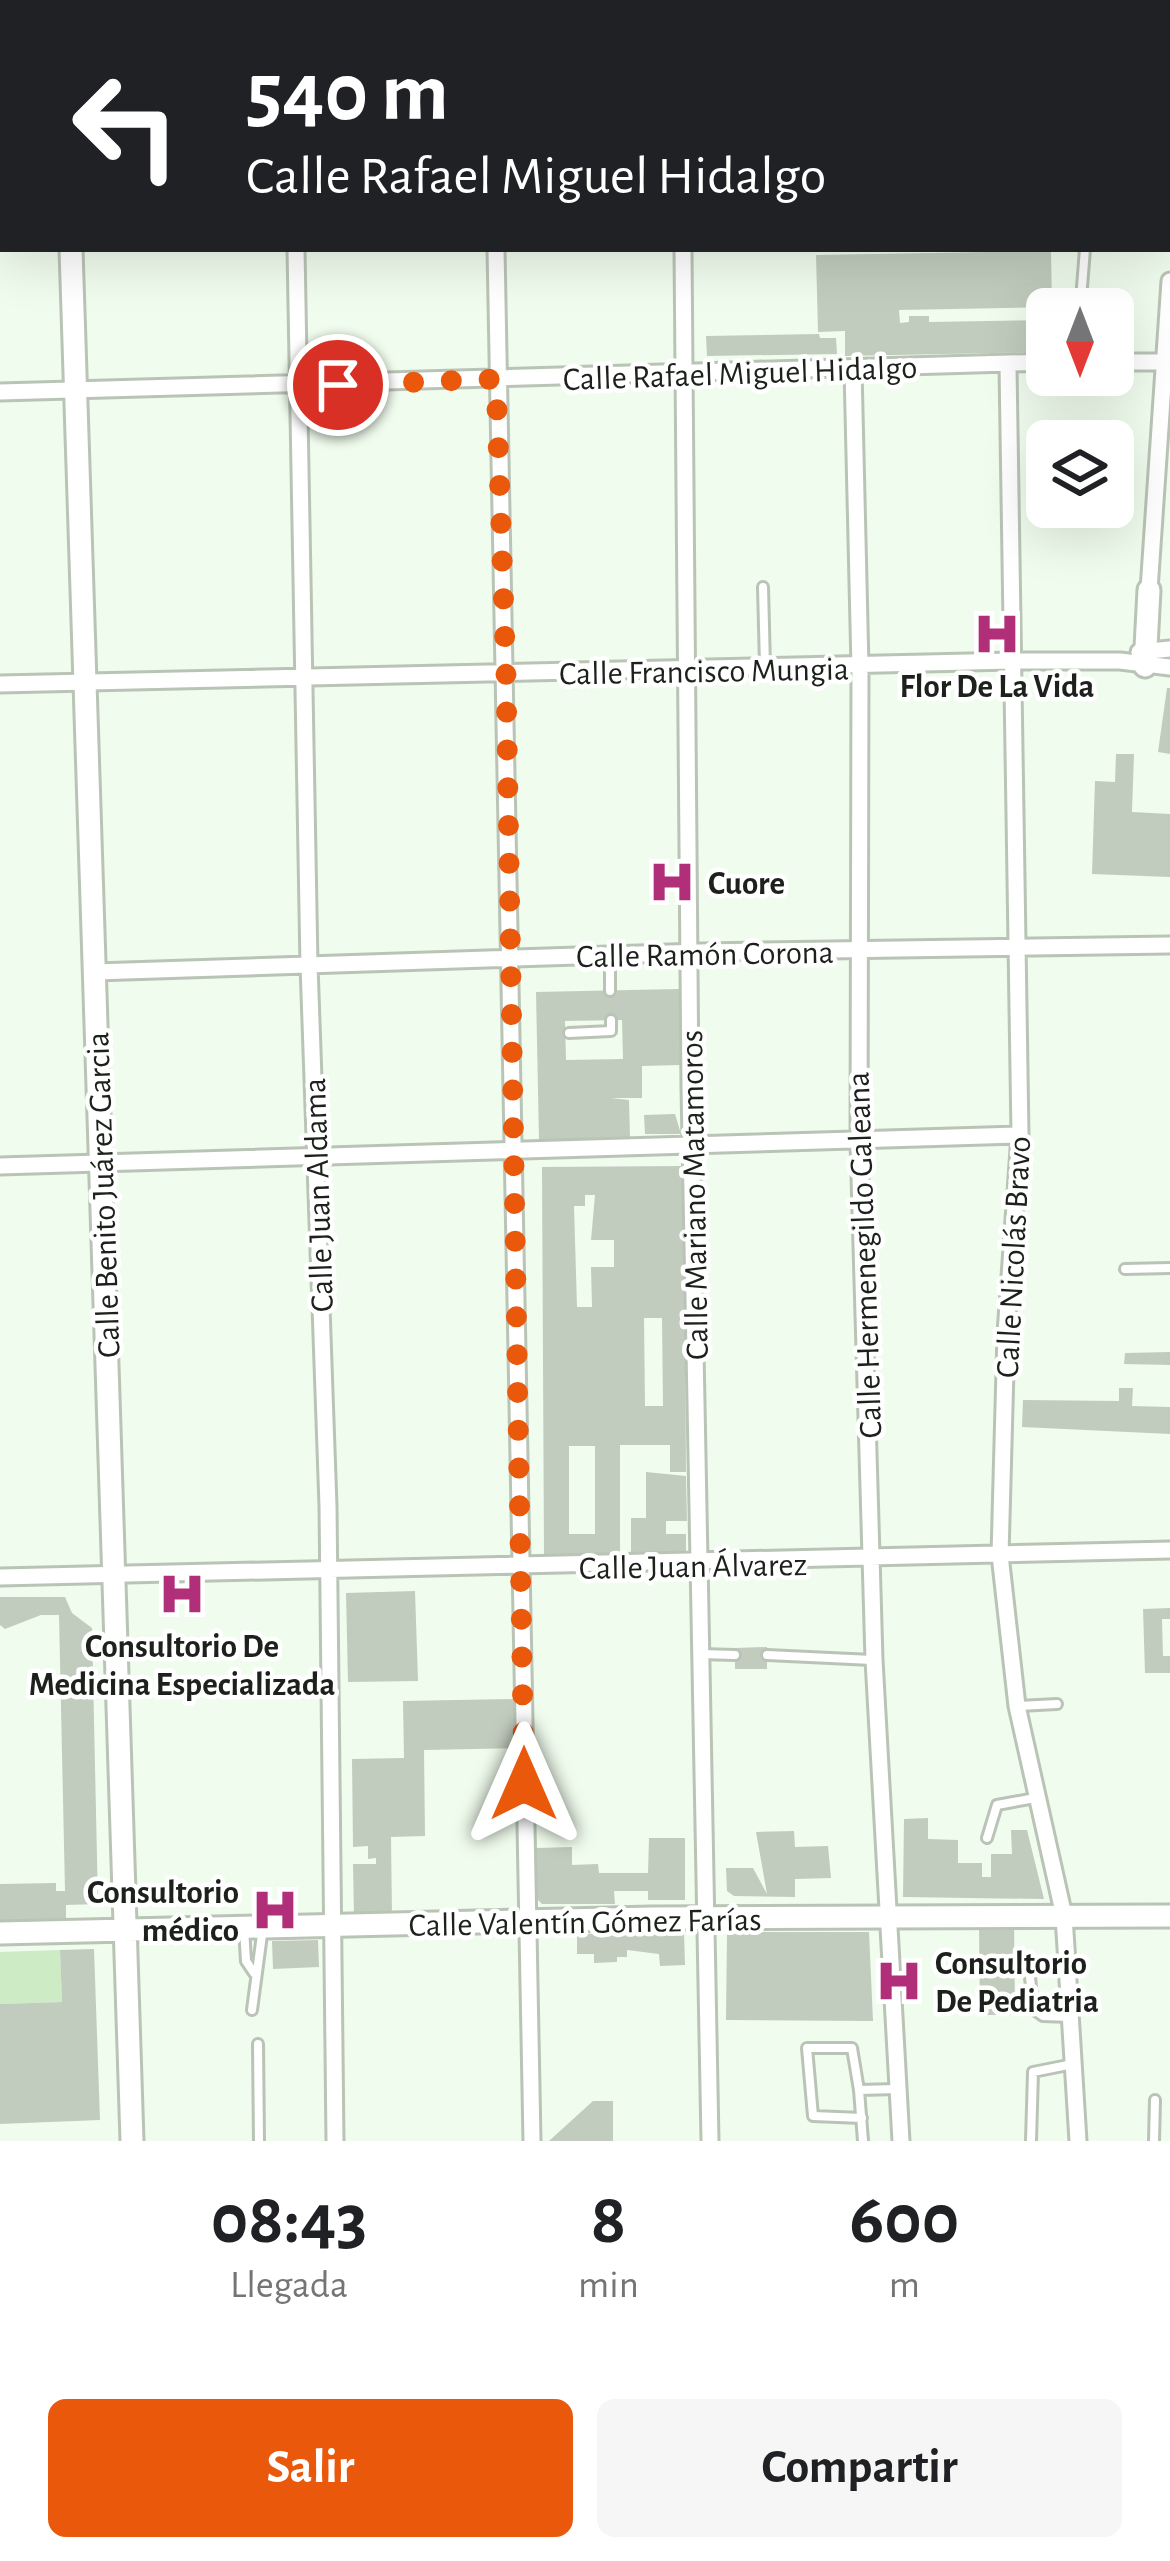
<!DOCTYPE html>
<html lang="es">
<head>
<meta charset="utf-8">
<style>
	body { margin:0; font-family:"Alegreya Sans",sans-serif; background:#f6f6f6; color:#202124; height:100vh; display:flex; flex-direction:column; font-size:45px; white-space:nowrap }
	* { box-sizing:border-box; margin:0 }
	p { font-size:39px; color:#757577 }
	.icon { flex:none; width:66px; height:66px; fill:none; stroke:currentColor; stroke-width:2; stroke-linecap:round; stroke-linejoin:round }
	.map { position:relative; height:2141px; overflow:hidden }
	.drawer { display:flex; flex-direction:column; background:#fff; flex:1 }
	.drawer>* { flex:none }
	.banner { position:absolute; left:0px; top:0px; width:1170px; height:252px; box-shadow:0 12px 48px #0002; background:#202124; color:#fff; overflow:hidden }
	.needle { width:78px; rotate:180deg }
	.tools { position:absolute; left:1026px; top:288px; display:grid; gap:24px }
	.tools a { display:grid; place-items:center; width:108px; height:108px; border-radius:18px; background:#fff; box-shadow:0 12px 48px #0002; font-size:60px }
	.pin { position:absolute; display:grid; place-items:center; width:102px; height:102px; color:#fff; margin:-51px; border:6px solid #fff; border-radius:50%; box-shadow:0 3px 12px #0007 }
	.me { position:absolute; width:132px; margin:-66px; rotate:0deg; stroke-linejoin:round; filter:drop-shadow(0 0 9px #0008) }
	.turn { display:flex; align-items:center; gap:42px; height:252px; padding:0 48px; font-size:54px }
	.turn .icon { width:156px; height:156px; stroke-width:2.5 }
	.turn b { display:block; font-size:84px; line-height:102px }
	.eta { display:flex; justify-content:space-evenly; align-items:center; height:204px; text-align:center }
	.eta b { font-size:72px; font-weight:600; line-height:84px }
	.primary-button { display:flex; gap:24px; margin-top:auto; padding:24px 48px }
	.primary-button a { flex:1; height:138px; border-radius:18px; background:#ea580c; color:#fff; font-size:48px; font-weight:600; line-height:138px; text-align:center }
	.primary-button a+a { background:#f6f6f6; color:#202124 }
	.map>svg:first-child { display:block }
	.green { fill:#cdecc5 }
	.building { fill:#c1ccbe; fill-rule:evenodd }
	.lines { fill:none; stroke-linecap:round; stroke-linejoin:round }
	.lane-casing { stroke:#b9c4b6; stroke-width:14 }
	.street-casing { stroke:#b9c4b6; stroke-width:21 }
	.secondary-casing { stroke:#b9c4b6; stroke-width:27 }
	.lane { stroke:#fff; stroke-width:8 }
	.street { stroke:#fff; stroke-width:15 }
	.secondary { stroke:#fff; stroke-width:21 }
	.route { stroke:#ea580c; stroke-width:21; stroke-dasharray:0 37.8 }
	.labels { text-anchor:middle; stroke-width:9; stroke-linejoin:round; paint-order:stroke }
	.street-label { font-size:33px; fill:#1d211c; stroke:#fff }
	.poi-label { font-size:33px; font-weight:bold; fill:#1d211c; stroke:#fff }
</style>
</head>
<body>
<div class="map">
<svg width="1170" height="2141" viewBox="0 0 1170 2141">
	<rect width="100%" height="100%" fill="#f0fced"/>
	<path class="green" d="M60,1950L62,2002L0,2004V1952Z"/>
	<path class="building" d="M1051,251L1052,307L899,310L900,323L909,322V316H929V322L1047,320V352L845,356V331L818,332L816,255Z
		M819,334L820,338H836L837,354L707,356L706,336Z
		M1167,688H1170V754L1158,752Z
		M1116,754H1134L1132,812L1170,814V877L1092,874L1095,781L1115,782Z
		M679,989L680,1065L642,1066V1098H611L629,1100L630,1138L539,1140L536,992ZM622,1020L623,1059L566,1060L565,1021Z
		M675,1114L681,1134H645L644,1115Z
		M684,1166L686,1472H670V1445H620V1555H544L542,1167ZM585,1195H595L591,1240H614V1267H591L592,1307H577L574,1206H585ZM644,1318H662L663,1406H645ZM569,1446H595V1534H569Z
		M1170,1352V1365L1124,1364L1125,1353Z
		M1119,1388H1133L1132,1406L1170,1407V1434L1022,1427L1023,1400L1119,1401Z
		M646,1472L686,1476L687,1521H666V1534H686V1552H631V1518H646Z
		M415,1591L418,1681L348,1682L346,1593Z
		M0,1597H65L72,1613L92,1628L98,1904L66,1905V1920L0,1921V1884L56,1883V1891H65L59,1615H41L5,1629L0,1625Z
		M1170,1608V1619H1162L1163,1656H1170V1673H1145L1143,1609Z
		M767,1647V1669H735V1648Z
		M515,1699L516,1748L424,1750L425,1836L391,1837L392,1917H354L353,1864H376V1858L368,1859V1846L353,1847L352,1759L404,1758L403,1701Z
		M928,1818V1839L958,1840V1863H982V1877H991V1854H1012L1011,1830H1027L1044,1899L903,1897L904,1819Z
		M794,1831L795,1847L828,1846L831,1878L795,1879V1897L734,1896L727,1891L726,1868H753L767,1894L756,1832Z
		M649,1838H685V1900H648V1891H614L615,1904H542L537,1899L536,1848L572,1847V1865L598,1864L599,1873H648Z
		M1014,1921L1015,2015H980L979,1926Z
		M684,1932L685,1965L660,1966L659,1954L627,1950V1957H617V1962L594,1963V1954H577V1934Z
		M727,1932H869L873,2021L726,2020Z
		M318,1940L319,1967L273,1969L272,1941Z
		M94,1949L100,2120L0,2124V2004L62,2002L60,1950Z
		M593,2101H613V2141H549Z"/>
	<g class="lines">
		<defs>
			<path id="lane" d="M778,0V3
				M1006,0V3
				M971,3L972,0
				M1082,287L1085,249
				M763,587L765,666
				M610,957V991
				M569,1033L611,1031V1020
				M1125,1269L1170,1268
				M700,1654L735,1655
				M767,1655L872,1660
				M1019,1706L1057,1704
				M987,1838L997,1805L1035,1798
				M244,1928L246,1961L254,1973
				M1029,1966L1033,2009L1043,2016L1070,2017
				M252,2010L263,1927
				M258,2044L259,2141
				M859,2090L852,2048H807L813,2116L862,2118
				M863,2141L859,2090L897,2089
				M1031,2141L1033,2072L1073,2064
				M1154,2141L1155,2100"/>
			<path id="street" d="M289,0V3
				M494,0V3
				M689,3L690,0
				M296,249L309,965L328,1506L335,2141
				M496,249L532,2141
				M683,249L690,1087L710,2141
				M1113,362H1166
				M1008,366L1020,1135L1006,1333L1000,1555L1017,1706L1064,1916L1078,2141
				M853,369L860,667L859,1142L874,1660L901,2141
				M0,392L1047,362
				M1149,590L1170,281
				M1139,652L1170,649
				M0,684L1012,661H1120L1170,667
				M95,972L700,952L1170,945
				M0,1166L1020,1135
				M0,1577L1170,1550"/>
			<path id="secondary" d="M62,0V3
				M1167,66H1170
				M0,87H3
				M1167,88H1170
				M0,110H3
				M71,249L132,2141
				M1145,666L1149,590
				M0,1933L652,1918L1170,1916"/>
		</defs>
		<use href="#lane" class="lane-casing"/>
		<use href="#street" class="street-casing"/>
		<use href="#secondary" class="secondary-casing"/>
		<use href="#lane" class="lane"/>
		<use href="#street" class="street"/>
		<use href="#secondary" class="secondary"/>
	</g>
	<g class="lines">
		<path class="route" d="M338,385L496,379L506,675L524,1784"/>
	</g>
	<defs>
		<symbol id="hospital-bare" viewBox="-9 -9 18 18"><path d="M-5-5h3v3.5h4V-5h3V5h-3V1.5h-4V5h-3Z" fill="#b12f79" stroke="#fff" stroke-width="2.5" paint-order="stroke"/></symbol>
	</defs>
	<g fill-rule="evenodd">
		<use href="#hospital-bare" x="964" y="601" width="66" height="66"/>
		<use href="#hospital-bare" x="639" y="849" width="66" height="66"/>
		<use href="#hospital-bare" x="149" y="1561" width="66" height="66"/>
		<use href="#hospital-bare" x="242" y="1877" width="66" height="66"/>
		<use href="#hospital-bare" x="866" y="1948" width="66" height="66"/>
	</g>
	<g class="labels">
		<g class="street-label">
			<text transform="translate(740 372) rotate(-2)" y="12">Calle Rafael Miguel Hidalgo</text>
			<text transform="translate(704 670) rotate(-1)" y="12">Calle Francisco Mungia</text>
			<text transform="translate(705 953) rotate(-1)" y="12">Calle Ramón Corona</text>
			<text transform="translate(102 1195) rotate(-92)" y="12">Calle Benito Juárez Garcia</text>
			<text transform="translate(317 1195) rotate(-92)" y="12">Calle Juan Aldama</text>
			<text transform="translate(693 1195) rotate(-91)" y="12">Calle Mariano Matamoros</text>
			<text transform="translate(863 1255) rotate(-92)" y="12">Calle Hermenegildo Galeana</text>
			<text transform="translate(1012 1257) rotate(-87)" y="12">Calle Nicolás Bravo</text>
			<text transform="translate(693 1565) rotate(-1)" y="12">Calle Juan Álvarez</text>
			<text transform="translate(585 1921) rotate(-1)" y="12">Calle Valentín Gómez Farías</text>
		</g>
		<g class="poi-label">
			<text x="997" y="697">Flor De La Vida</text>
			<text x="708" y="894" text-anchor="start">Cuore</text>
			<text x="182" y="1657">Consultorio De<tspan x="182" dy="38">Medicina Especializada</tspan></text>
			<text x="239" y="1903" text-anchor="end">Consultorio<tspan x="239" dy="38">médico</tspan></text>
			<text x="935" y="1974" text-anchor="start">Consultorio<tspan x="935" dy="38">De Pediatria</tspan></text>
		</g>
	</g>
</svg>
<div class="tools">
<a><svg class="needle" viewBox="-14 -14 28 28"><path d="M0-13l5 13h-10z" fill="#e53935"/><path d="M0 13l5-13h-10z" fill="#757577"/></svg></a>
<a><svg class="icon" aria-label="layers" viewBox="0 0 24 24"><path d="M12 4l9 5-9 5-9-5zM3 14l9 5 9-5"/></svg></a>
</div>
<div class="pin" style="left:338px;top:385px;background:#d93025"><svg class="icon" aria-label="arrive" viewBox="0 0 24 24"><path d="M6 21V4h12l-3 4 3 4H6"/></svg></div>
<svg class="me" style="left:524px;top:1784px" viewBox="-20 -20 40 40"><path d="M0-17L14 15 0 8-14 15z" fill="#ea580c" stroke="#fff" stroke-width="4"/></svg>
<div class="banner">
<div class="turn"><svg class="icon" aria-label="left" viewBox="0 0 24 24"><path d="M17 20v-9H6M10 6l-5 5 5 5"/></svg><div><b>540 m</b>Calle Rafael Miguel Hidalgo</div></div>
</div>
</div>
<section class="drawer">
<div class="eta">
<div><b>08:43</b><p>Llegada</p></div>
<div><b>8</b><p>min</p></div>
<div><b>600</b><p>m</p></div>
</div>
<div class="primary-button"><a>Salir</a><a>Compartir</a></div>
</section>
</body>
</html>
